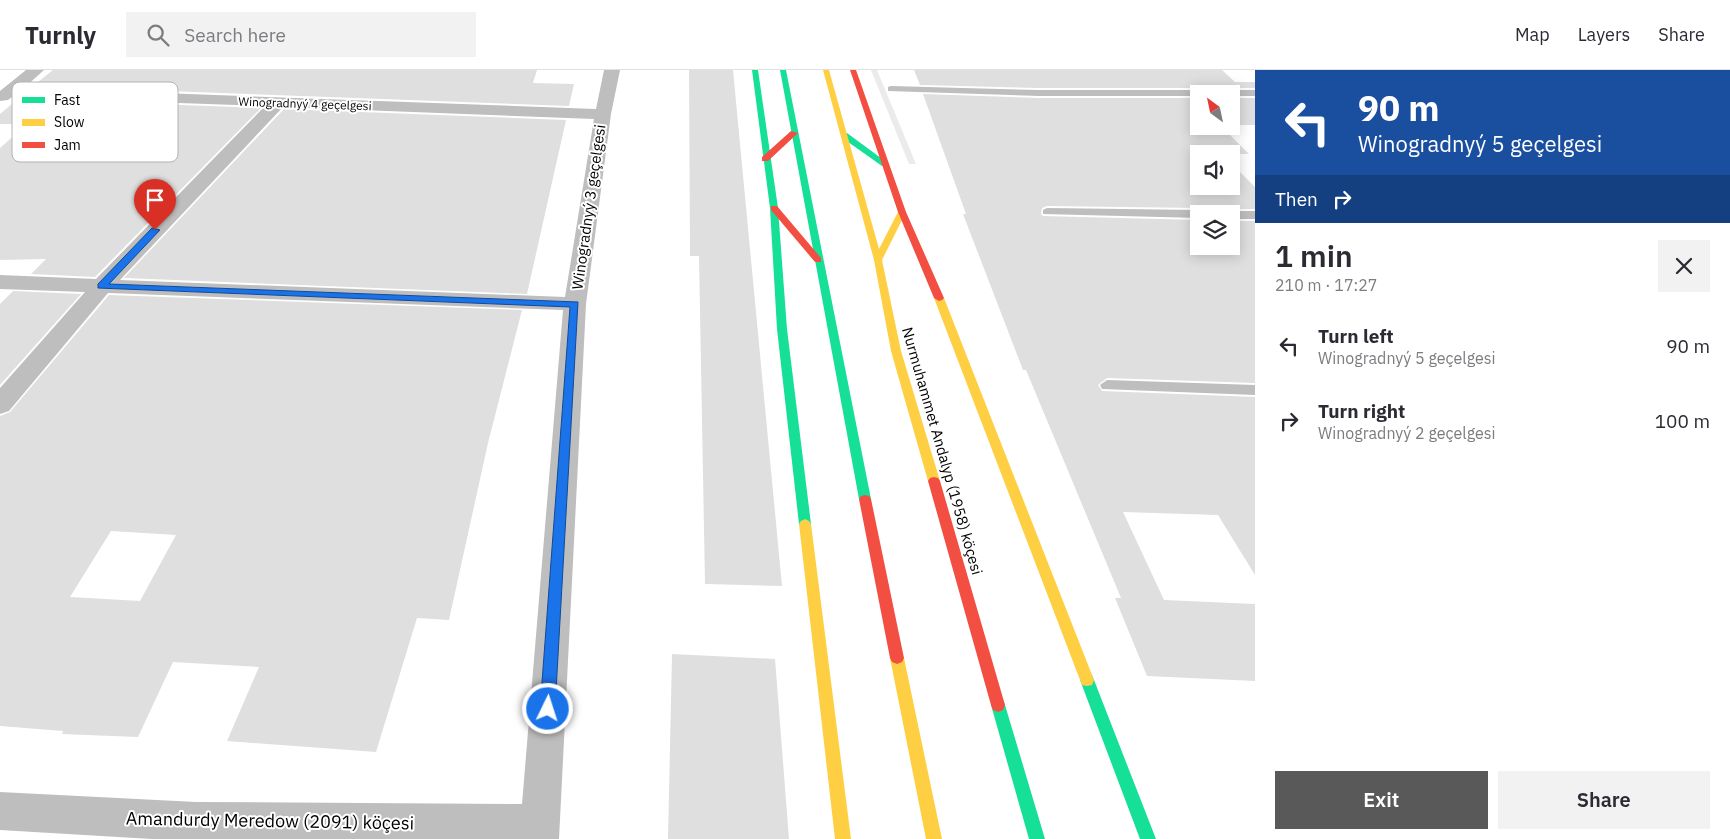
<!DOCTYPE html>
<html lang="en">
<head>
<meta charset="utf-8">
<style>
	body { margin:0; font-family:"IBM Plex Sans",sans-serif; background:#f2f2f3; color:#2b2b33; height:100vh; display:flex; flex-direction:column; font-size:19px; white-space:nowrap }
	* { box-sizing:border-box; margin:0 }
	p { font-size:16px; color:#7c7c81 }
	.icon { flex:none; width:28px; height:28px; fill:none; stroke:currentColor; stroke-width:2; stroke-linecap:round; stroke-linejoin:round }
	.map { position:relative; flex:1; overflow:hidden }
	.sheet { display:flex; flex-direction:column; background:#fff; width:475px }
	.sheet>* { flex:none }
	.hud { background:#1a4fa0; color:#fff; overflow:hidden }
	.needle { width:32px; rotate:327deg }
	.controls { position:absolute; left:1190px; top:15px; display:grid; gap:10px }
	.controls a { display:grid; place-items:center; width:50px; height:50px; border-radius:0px; background:#fff; box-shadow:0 2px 12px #0003; font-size:25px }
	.pin { position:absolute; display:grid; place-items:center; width:42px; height:42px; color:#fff; margin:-51px -21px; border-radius:50% 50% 50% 0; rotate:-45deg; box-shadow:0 0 5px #0007 }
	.pin .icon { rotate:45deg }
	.me { position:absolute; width:55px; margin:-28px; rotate:4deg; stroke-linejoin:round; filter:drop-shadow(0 0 4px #0008) }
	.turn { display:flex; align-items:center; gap:18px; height:105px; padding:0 20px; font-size:22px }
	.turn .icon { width:65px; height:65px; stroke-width:2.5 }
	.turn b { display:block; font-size:35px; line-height:42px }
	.then { display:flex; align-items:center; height:48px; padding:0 20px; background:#0003; gap:10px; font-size:19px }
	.round { display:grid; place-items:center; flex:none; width:52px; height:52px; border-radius:0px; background:#f2f2f3 }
	.headline { display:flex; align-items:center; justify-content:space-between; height:85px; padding:0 20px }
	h1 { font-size:30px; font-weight:600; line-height:38px }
	.button { display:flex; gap:10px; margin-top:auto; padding:10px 20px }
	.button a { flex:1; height:58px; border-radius:0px; background:#595959; color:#fff; font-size:20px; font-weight:600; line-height:58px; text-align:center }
	.button a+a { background:#f2f2f3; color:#2b2b33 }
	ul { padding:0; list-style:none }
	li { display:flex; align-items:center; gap:15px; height:75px; padding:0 20px }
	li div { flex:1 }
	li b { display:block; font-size:19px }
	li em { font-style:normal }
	header { display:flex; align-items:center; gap:30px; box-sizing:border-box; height:70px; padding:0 25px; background:#fff; border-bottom:1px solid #e1e1e2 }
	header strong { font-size:24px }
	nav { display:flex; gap:28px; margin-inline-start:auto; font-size:18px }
	.search { width:350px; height:45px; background:#f2f2f3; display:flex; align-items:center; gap:12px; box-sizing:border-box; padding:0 18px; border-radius:0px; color:#7c7c81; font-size:19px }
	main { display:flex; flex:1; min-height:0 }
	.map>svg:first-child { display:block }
	.green { fill:#ebebeb }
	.building { fill:#dfdfdf; fill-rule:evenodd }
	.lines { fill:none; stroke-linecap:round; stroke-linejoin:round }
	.lane { fill:#bebebe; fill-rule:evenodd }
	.street { fill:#bebebe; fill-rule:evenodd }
	.fast { fill:#16e098; fill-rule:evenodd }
	.slow { fill:#ffcf43; fill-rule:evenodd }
	.jam { fill:#f24e42; fill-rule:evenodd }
	.route { fill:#1a73e8; stroke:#114b97 }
	.labels { text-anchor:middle; stroke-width:4; stroke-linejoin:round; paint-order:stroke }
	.far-street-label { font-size:12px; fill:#000; stroke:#fff }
	.street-label { font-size:15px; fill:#000; stroke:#fff }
	.near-street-label { font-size:18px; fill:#000; stroke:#fff }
	.key { fill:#fff; stroke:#b2b2b2; stroke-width:1 }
	.key-label { font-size:14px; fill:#000 }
</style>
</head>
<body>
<header>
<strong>Turnly</strong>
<div class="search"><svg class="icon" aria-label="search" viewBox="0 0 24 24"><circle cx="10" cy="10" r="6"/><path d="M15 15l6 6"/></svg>Search here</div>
<nav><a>Map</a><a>Layers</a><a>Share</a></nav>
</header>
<main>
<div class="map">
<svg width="1255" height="769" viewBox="0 0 1255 769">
	<rect width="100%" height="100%" fill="#fff"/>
	<path class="green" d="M871,0H877L916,94H909Z"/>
	<path class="building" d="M53,0H537L533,13L574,14L569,36L33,16Z
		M689,0H733L782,516L705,514L699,186H690Z
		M914,0H1222L1235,12H1255V18H1039L920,15Z
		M923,24L1039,28H1199V56H1221L1249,84H1199V116H1231V93L1255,117V139H1231L1224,144H1207L1199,138L1047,136L1042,138L1041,144L1043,146L1199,150V176H1231V151H1255V313L1107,308L1098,315L1102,321L1255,327V505L1218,445L1123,442L1164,530L1255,534V611L1147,606L1115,528H1121L1026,300H1023L963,144H966Z
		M1231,28H1255V55H1231Z
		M18,29L261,38L95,207L31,204L46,189L0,190V78L27,54H0V44Z
		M284,39L566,50L527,224L124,208Z
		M13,221L81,224L0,315V234Z
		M109,225L522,240L488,373L449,550L417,548L376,682L227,671L259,597L173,592L138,667L62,664L63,661L0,656V346L10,342ZM111,461L176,465L140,531L70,527Z
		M672,584L775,589L789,769H668Z"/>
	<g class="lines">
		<path class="lane" d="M891,16L1039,20H1255V26H1231V24H1199V26H1039L888,21V17Z
			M1047,138L1199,140L1205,144H1199V148L1043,144V140Z
			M1231,141H1255V149H1231V144H1226Z
			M1107,310L1255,315V325L1102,319L1100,315Z"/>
		<path class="street" d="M26,0H44L24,18L596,39L604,0H620L611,44L586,234L559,769H152L0,760V722L196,732L522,734L563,240L108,223L9,341L0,344V318L85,222L0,219V205L96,209L265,36L12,27L8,30L0,31V21ZM283,37L594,49L565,227L120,210Z"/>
		<path class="fast" d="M752,0H758L778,138L787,259L811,454L809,457H801L799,454L777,259L770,138Z
			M780,0H786L871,429L869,432H861L859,429Z
			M841,63H847L889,94L882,96L841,67Z
			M1087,604L1092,605L1094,610L1156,769H1140L1080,610L1082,605Z
			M998,628L1003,630L1005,635L1045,769H1029L991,635L993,630Z"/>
		<path class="slow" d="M823,0H829L879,179L899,140L906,142L882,190L901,281L940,411L938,414H930L928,411L891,281L874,190Z
			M939,225L944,228L1094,610L1092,615L1087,616L1082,615L1080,610L934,228Z
			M805,449L809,451L811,454L851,769H835L799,454L801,451Z
			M897,582L902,584L904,588L942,769H926L890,588L892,584Z"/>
		<path class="jam" d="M850,0H856L906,142L944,228L942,230L939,231L934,228L898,142Z
			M791,61L798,63L768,91H762V87Z
			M771,136H777L821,188V192H815L771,140Z
			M934,407L938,408L940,411L1005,635L1003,640L998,642L993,640L991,635L928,411L930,408Z
			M865,425L869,426L871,429L904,588L902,592L897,594L892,592L890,588L859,429L861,426Z"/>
	</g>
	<path class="route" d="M152,158L160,160L109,214L578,232L555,639L553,644L548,646L542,644L540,639L570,237L98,218V214Z"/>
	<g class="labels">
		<g class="far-street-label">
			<text transform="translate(305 34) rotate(2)" y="4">Winogradnyý 4 geçelgesi</text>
		</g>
		<g class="street-label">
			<text transform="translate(589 137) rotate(-82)" y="5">Winogradnyý 3 geçelgesi</text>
			<text transform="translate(942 381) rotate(74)" y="5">Nurmuhammet Andalyp (1958) köçesi</text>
		</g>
		<g class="near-street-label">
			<text transform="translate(270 751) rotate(1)" y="6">Amandurdy Meredow (2091) köçesi</text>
		</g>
	</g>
	<rect x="12" y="12" width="166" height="80" rx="8" class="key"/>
	<rect x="22" y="27" width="23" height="6" fill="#16e098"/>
	<rect x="22" y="49" width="23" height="7" fill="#ffcf43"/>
	<rect x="22" y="72" width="23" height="6" fill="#f24e42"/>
	<g class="key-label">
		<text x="54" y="35">Fast</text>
		<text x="54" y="57">Slow</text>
		<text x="54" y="80">Jam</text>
	</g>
</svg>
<div class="controls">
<a><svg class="needle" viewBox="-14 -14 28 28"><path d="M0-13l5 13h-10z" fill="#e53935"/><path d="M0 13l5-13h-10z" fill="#7c7c81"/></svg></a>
<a><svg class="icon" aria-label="sound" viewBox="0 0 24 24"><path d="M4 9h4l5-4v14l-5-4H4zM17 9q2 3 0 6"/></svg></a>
<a><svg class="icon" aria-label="layers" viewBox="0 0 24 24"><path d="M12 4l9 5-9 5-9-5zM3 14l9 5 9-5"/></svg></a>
</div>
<div class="pin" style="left:155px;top:160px;background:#d93025"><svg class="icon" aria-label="arrive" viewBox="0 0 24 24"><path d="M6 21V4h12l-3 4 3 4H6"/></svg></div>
<svg class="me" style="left:548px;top:639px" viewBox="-20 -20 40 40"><circle r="17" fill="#1a73e8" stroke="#fff" stroke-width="3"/><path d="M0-11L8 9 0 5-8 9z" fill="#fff"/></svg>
</div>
<section class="sheet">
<div class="hud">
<div class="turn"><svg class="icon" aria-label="left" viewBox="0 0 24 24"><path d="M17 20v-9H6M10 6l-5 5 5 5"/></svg><div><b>90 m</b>Winogradnyý 5 geçelgesi</div></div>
<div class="then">Then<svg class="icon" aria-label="right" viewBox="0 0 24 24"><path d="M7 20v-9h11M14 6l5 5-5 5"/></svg></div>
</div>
<div class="headline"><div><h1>1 min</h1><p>210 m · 17:27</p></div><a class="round"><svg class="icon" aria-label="close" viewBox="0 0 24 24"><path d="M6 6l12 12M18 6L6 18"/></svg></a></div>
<ul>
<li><svg class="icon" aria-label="left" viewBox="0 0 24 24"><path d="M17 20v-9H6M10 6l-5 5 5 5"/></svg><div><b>Turn left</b><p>Winogradnyý 5 geçelgesi</p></div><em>90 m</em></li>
<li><svg class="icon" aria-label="right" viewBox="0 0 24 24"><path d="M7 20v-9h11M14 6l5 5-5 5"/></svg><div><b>Turn right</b><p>Winogradnyý 2 geçelgesi</p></div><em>100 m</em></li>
</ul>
<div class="button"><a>Exit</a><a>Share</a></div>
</section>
</main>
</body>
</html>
